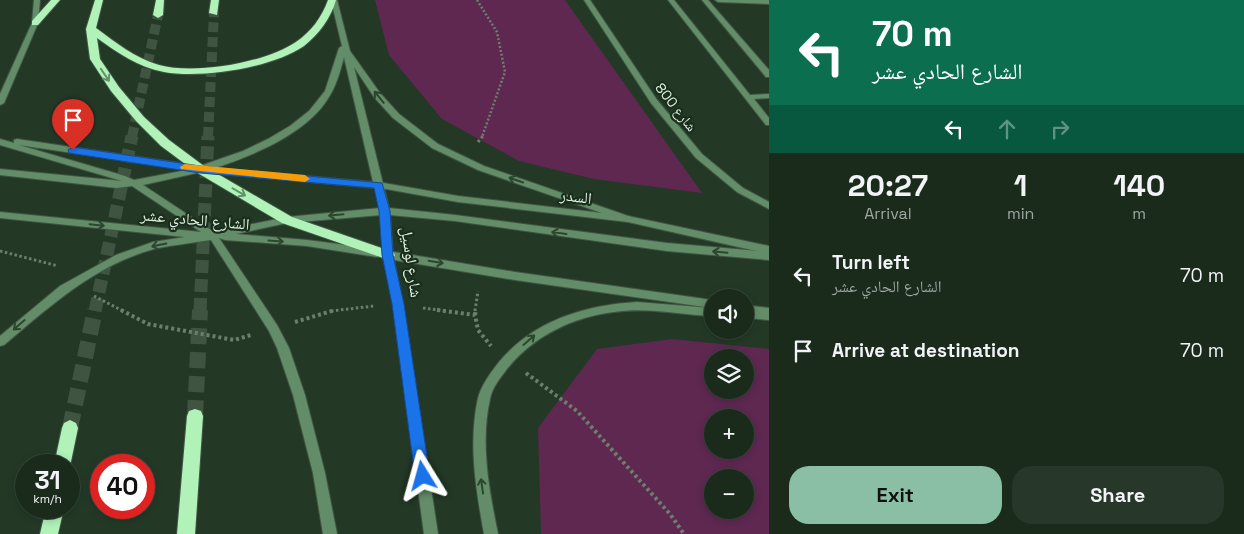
<!DOCTYPE html>
<html lang="en">
<head>
<meta charset="utf-8">
<style>
	body { margin:0; font-family:"Space Grotesk","Noto Naskh Arabic",sans-serif; background:#273729; color:#f1f3f6; height:100vh; display:flex; flex-direction:column; font-size:19px; white-space:nowrap }
	* { box-sizing:border-box; margin:0 }
	p { font-size:16px; color:#9fa7a3 }
	.icon { flex:none; width:28px; height:28px; fill:none; stroke:currentColor; stroke-width:2; stroke-linecap:round; stroke-linejoin:round }
	.map { position:relative; flex:1; overflow:hidden }
	.side { display:flex; flex-direction:column; background:#1a2b1c; width:475px }
	.side>* { flex:none }
	.hud { background:#0b6e4f; color:#fff; overflow:hidden }
	.tools { position:absolute; left:704px; top:289px; display:grid; gap:10px }
	.tools a { display:grid; place-items:center; width:50px; height:50px; border-radius:50%; background:#1a2b1c; box-shadow:0 2px 8px #0003,0 0 0 1px #38473b; font-size:25px }
	.speed { position:absolute; left:15px; top:454px; display:flex; gap:10px; font-size:25px; font-weight:700; text-align:center }
	.speed>* { display:grid; place-content:center; width:65px; height:65px; border-radius:50%; background:#1a2b1c; box-shadow:0 2px 8px #0003,0 0 0 1px #38473b; line-height:1 }
	.speed small { font-size:12px; font-weight:400 }
	.speed .limit { border:8px solid #d22; background:#fff; color:#111 }
	.pin { position:absolute; display:grid; place-items:center; width:42px; height:42px; color:#fff; margin:-51px -21px; border-radius:50% 50% 50% 0; rotate:-45deg; box-shadow:0 0 5px #0007 }
	.pin .icon { rotate:45deg }
	.me { position:absolute; width:55px; margin:-28px; rotate:352deg; stroke-linejoin:round; filter:drop-shadow(0 0 4px #0008) }
	.turn { display:flex; align-items:center; gap:18px; height:105px; padding:0 20px; font-size:22px }
	.turn .icon { width:65px; height:65px; stroke-width:2.5 }
	.turn b { display:block; font-size:35px; line-height:42px }
	.lanes { display:flex; align-items:center; height:48px; padding:0 20px; background:#0003; justify-content:center; gap:25px; direction:ltr }
	.lanes .off { opacity:.35 }
	.eta { display:flex; justify-content:space-evenly; align-items:center; height:85px; text-align:center }
	.eta b { font-size:30px; font-weight:700; line-height:35px }
	.cta { display:flex; gap:10px; margin-top:auto; padding:10px 20px }
	.cta a { flex:1; height:58px; border-radius:20px; background:#8abfa5; color:#111; font-size:20px; font-weight:700; line-height:58px; text-align:center }
	.cta a+a { background:#273729; color:#f1f3f6 }
	ul { padding:0; list-style:none }
	li { display:flex; align-items:center; gap:15px; height:75px; padding:0 20px }
	li div { flex:1 }
	li b { display:block; font-size:19px }
	li em { font-style:normal }
	main { display:flex; flex:1; min-height:0 }
	.map>svg:first-child { display:block }
	.green { fill:#5e2851; fill-rule:evenodd }
	.lines { fill:none; stroke-linecap:round; stroke-linejoin:round }
	.trunk-tunnel-far2 { stroke:#405442; stroke-width:10; stroke-dasharray:10 5; stroke-linecap:butt }
	.trunk-tunnel-far1 { stroke:#405442; stroke-width:13; stroke-dasharray:13 6; stroke-linecap:butt }
	.trunk-tunnel { stroke:#405442; stroke-width:16; stroke-dasharray:16 8; stroke-linecap:butt }
	.service-casing { stroke:#425644; stroke-width:2 }
	.minor-casing { stroke:#425644; stroke-width:2 }
	.tertiary-casing { stroke:#425644; stroke-width:2 }
	.trunk-casing { stroke:#425644; stroke-width:2 }
	.path-far2 { stroke:#6c7f6f; stroke-width:2.5; stroke-dasharray:2 2; stroke-linecap:butt }
	.path-far1 { stroke:#6c7f6f; stroke-width:3; stroke-dasharray:2.5 2.5; stroke-linecap:butt }
	.path { stroke:#6c7f6f; stroke-width:4; stroke-dasharray:3 3; stroke-linecap:butt }
	.service { fill:#638d68; fill-rule:evenodd }
	.minor { fill:#638d68; fill-rule:evenodd }
	.tertiary { fill:#638d68; fill-rule:evenodd }
	.trunk { fill:#b0f2b8; fill-rule:evenodd }
	.oneway { stroke:#64906a }
	.oneway2 { stroke:#2c462f }
	.route { fill:#1a73e8; stroke:#114b97 }
	.slow { fill:#f59e0b }
	.labels { text-anchor:middle; stroke-width:4.5; stroke-linejoin:round; paint-order:stroke }
	.far-street-label { font-size:14px; fill:#e2f0e3; stroke:#192f1c }
	.street-label { font-size:16px; fill:#e2f0e3; stroke:#192f1c }
</style>
</head>
<body>
<main>
<div class="map">
<svg width="769" height="534" viewBox="0 0 769 534">
	<rect width="100%" height="100%" fill="#233926"/>
	<path class="green" d="M375,0H565L702,193L594,179L519,161L442,119L389,55Z
		M672,339L769,349V534H541L538,428L597,349ZM712,358H745V390H712ZM712,418H745V450H712ZM712,478H745V510H712Z"/>
	<g class="lines">
		<path class="trunk-tunnel-far2" d="M132,137L158,15
			M208,137L214,13"/>
		<path class="trunk-tunnel-far1" d="M95,311L132,136
			M200,311L208,136"/>
		<path class="trunk-tunnel" d="M195,416L200,310
			M70,428L95,310"/>
		<defs>
			<path id="service" d="M668,0H674L750,95L769,94V98L754,99L769,118V125H766Z
				M702,0H708L769,70V77H766Z
				M715,0H769V4L718,2Z"/>
			<path id="minor" d="M584,0H590L657,100L702,154L743,188L769,202V209L737,192L696,158L651,103Z
				M378,182L458,196L628,216L769,246V254L628,222L458,202L375,187L374,185L375,183Z
				M388,251L515,272L712,300V308L515,280L388,259L383,255Z
				M745,305L769,308V316L745,313Z"/>
			<path id="tertiary" d="M34,0H40L38,23L4,103L0,105V94L32,23Z
				M331,0H337L350,51L380,93L399,114L438,144L484,166L631,217L633,219L628,222L625,221L478,170L432,148L393,118L374,97L354,67L389,208L455,215L667,243L769,252V260L667,251L455,221L390,215L393,255L403,304L438,534H424L393,304L383,255L381,215L287,223L236,234L307,240L377,249L382,253L377,257L307,246L225,240L219,238L277,325L289,348L305,395L325,473L337,534H323L313,473L293,395L277,348L269,331L211,240C192,243 172,245 154,249C95,265 49,307 4,345L0,346V336L60,286L116,255L153,242L185,237L0,218V212L201,232L132,186L117,188L0,175V169L122,181L0,145V139L14,143V140L17,139L200,166L243,151L268,139L290,126L309,111L325,91L339,48L342,46ZM344,57L373,182L215,168C252,156 305,134 327,100C336,87 340,72 344,57ZM19,145L187,170L134,180L125,176ZM201,172L375,188L380,208L287,217L214,232L143,185Z
				M637,302L712,308V316C680,315 647,307 614,312C573,317 533,336 507,369C500,378 492,388 490,399C480,443 489,490 498,534H484C476,490 468,443 478,398C481,386 491,372 499,362C533,321 585,305 637,302Z
				M745,310L769,312V320L745,318Z"/>
			<path id="trunk" d="M51,0H60L38,25H32V21Z
				M95,0H103L96,28C115,42 135,58 159,65C194,75 265,63 296,42C311,32 322,17 328,0H336C331,18 319,34 304,46C272,68 201,79 164,72C138,67 118,53 97,38L100,59L119,87L144,117L169,140L204,166L292,217L393,252L395,255L393,258H383L282,223L196,172L161,146L136,121L111,91L90,59L86,29Z
				M156,0H164L163,15L158,18L153,15Z
				M211,0H219L217,15L209,13Z
				M195,409L201,411L203,416L195,534H177L187,416L189,411Z
				M70,420L76,423L78,428L69,471V465H54L62,428L64,423Z
				M46,508H64L58,534H40Z"/>
		</defs>
		<use href="#service" class="service-casing"/>
		<use href="#minor" class="minor-casing"/>
		<use href="#tertiary" class="tertiary-casing"/>
		<use href="#trunk" class="trunk-casing"/>
		<path class="path-far2" d="M477,0L497,32L505,72L482,137"/>
		<path class="path-far1" d="M478,142L483,136
			M0,251L58,266
			M94,296L123,311
			M423,308L447,311
			M331,311L374,306
			M475,311L478,291"/>
		<path class="path" d="M121,310L148,324L234,340L251,335
			M437,310L475,315L478,330L491,346
			M475,315L476,310
			M295,322L335,310
			M526,373L577,411L670,514L684,534"/>
		<use href="#service" class="service"/>
		<use href="#minor" class="minor"/>
		<use href="#tertiary" class="tertiary"/>
		<use href="#trunk" class="trunk"/>
	</g>
	<defs><path id="oneway-shaft" d="M-6 0H5M1.5-3L5.5 0L1.5 3" fill="none" stroke-width="1.6" stroke-linecap="round" stroke-linejoin="round" transform="scale(1.25)"/></defs>
	<g class="oneway">
		<use href="#oneway-shaft" transform="translate(105 75) rotate(56)"/>
		<use href="#oneway-shaft" transform="translate(239 192) rotate(30)"/>
	</g>
	<g class="oneway2">
		<use href="#oneway-shaft" transform="translate(379 97) rotate(-129)"/>
		<use href="#oneway-shaft" transform="translate(516 180) rotate(-161)"/>
		<use href="#oneway-shaft" transform="translate(336 215) rotate(175)"/>
		<use href="#oneway-shaft" transform="translate(97 225) rotate(6)"/>
		<use href="#oneway-shaft" transform="translate(559 233) rotate(-172)"/>
		<use href="#oneway-shaft" transform="translate(276 241) rotate(4)"/>
		<use href="#oneway-shaft" transform="translate(159 245) rotate(169)"/>
		<use href="#oneway-shaft" transform="translate(720 252) rotate(-175)"/>
		<use href="#oneway-shaft" transform="translate(436 262) rotate(9)"/>
		<use href="#oneway-shaft" transform="translate(19 325) rotate(139)"/>
		<use href="#oneway-shaft" transform="translate(529 340) rotate(-41)"/>
		<use href="#oneway-shaft" transform="translate(482 486) rotate(-98)"/>
	</g>
	<path class="route" d="M73,147L200,166L382,183L390,211L393,255L404,304L430,476L428,481L423,483L417,481L415,476L392,304L382,255L379,211L374,188L200,173L69,153L68,150Z"/>
	<path class="slow" d="M185,164L305,175L310,179L305,182L181,169L180,167Z"/>
	<g class="labels">
		<g class="far-street-label">
			<text transform="translate(676 107) rotate(52)" y="5">شارع 800</text>
		</g>
		<g class="street-label">
			<text transform="translate(576 196) rotate(7)" y="6">السدر</text>
			<text transform="translate(195 219) rotate(5)" y="6">الشارع الحادي عشر</text>
			<text transform="translate(412 262) rotate(82)" y="6">شارع لوسيل</text>
		</g>
	</g>
</svg>
<div class="tools">
<a><svg class="icon" aria-label="sound" viewBox="0 0 24 24"><path d="M4 9h4l5-4v14l-5-4H4zM17 9q2 3 0 6"/></svg></a>
<a><svg class="icon" aria-label="layers" viewBox="0 0 24 24"><path d="M12 4l9 5-9 5-9-5zM3 14l9 5 9-5"/></svg></a>
<a>+</a>
<a>−</a>
</div>
<div class="speed"><div>31<small>km/h</small></div><div class="limit">40</div></div>
<div class="pin" style="left:73px;top:150px;background:#d93025"><svg class="icon" aria-label="arrive" viewBox="0 0 24 24"><path d="M6 21V4h12l-3 4 3 4H6"/></svg></div>
<svg class="me" style="left:423px;top:476px" viewBox="-20 -20 40 40"><path d="M0-17L14 15 0 8-14 15z" fill="#1a73e8" stroke="#fff" stroke-width="4"/></svg>
</div>
<section class="side">
<div class="hud">
<div class="turn"><svg class="icon" aria-label="left" viewBox="0 0 24 24"><path d="M17 20v-9H6M10 6l-5 5 5 5"/></svg><div><b>70 m</b>الشارع الحادي عشر</div></div>
<div class="lanes"><svg class="icon" aria-label="left" viewBox="0 0 24 24"><path d="M17 20v-9H6M10 6l-5 5 5 5"/></svg><svg class="icon off" aria-label="ahead" viewBox="0 0 24 24"><path d="M12 20V5M6 11l6-6 6 6"/></svg><svg class="icon off" aria-label="right" viewBox="0 0 24 24"><path d="M7 20v-9h11M14 6l5 5-5 5"/></svg></div>
</div>
<div class="eta">
<div><b>20:27</b><p>Arrival</p></div>
<div><b>1</b><p>min</p></div>
<div><b>140</b><p>m</p></div>
</div>
<ul>
<li><svg class="icon" aria-label="left" viewBox="0 0 24 24"><path d="M17 20v-9H6M10 6l-5 5 5 5"/></svg><div><b>Turn left</b><p>الشارع الحادي عشر</p></div><em>70 m</em></li>
<li><svg class="icon" aria-label="arrive" viewBox="0 0 24 24"><path d="M6 21V4h12l-3 4 3 4H6"/></svg><div><b>Arrive at destination</b></div><em>70 m</em></li>
</ul>
<div class="cta"><a>Exit</a><a>Share</a></div>
</section>
</main>
</body>
</html>
